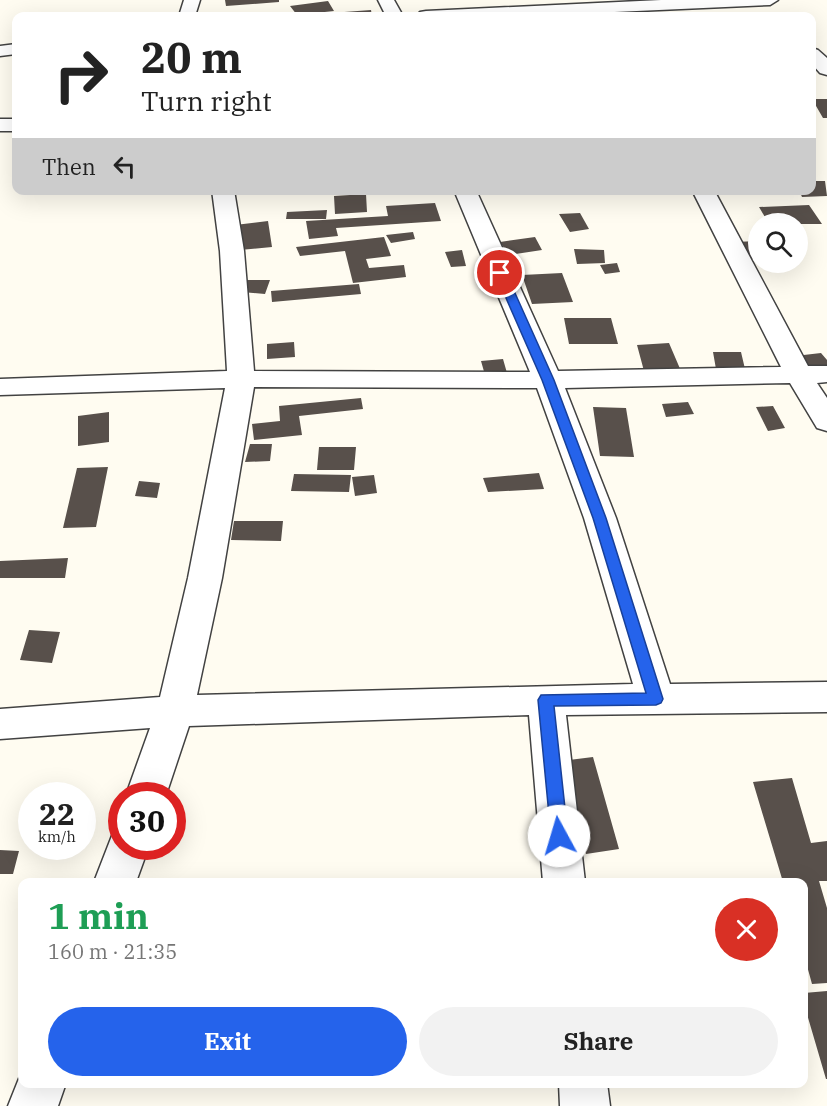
<!DOCTYPE html>
<html lang="en">
<head>
<meta charset="utf-8">
<style>
	body { margin:0; font-family:"IBM Plex Serif",serif; background:#f2f2f2; color:#222; height:100vh; display:flex; flex-direction:column; font-size:22px; white-space:nowrap }
	* { box-sizing:border-box; margin:0 }
	p { font-size:20px; color:#767676 }
	.icon { flex:none; width:33px; height:33px; fill:none; stroke:currentColor; stroke-width:2; stroke-linecap:round; stroke-linejoin:round }
	.map { position:relative; flex:1; overflow:hidden }
	.details { position:absolute; left:18px; top:878px; width:790px; height:210px; display:flex; flex-direction:column; background:#fff; border-radius:12px; box-shadow:0 6px 24px #0002 }
	.details>* { flex:none }
	.top-card { position:absolute; left:12px; top:12px; width:804px; height:183px; border-radius:12px; box-shadow:0 6px 24px #0002; background:#fff; color:#222; overflow:hidden }
	.fabs { position:absolute; left:748px; top:213px; display:grid; gap:12px }
	.fabs a { display:grid; place-items:center; width:60px; height:60px; border-radius:50%; background:#fff; box-shadow:0 6px 24px #0002; font-size:30px }
	.speed { position:absolute; left:18px; top:782px; display:flex; gap:12px; font-size:30px; font-weight:700; text-align:center }
	.speed>* { display:grid; place-content:center; width:78px; height:78px; border-radius:50%; background:#fff; box-shadow:0 6px 24px #0002; line-height:1 }
	.speed small { font-size:15px; font-weight:400 }
	.speed .limit { border:9px solid #d22; background:#fff; color:#111 }
	.pin { position:absolute; display:grid; place-items:center; width:51px; height:51px; color:#fff; margin:-26px; border:3px solid #fff; border-radius:50%; box-shadow:0 2px 6px #0007 }
	.me { position:absolute; width:66px; margin:-33px; rotate:354deg; stroke-linejoin:round; filter:drop-shadow(0 0 4px #0008) }
	.turn { display:flex; align-items:center; gap:21px; height:126px; padding:0 30px; font-size:27px }
	.turn .icon { width:78px; height:78px; stroke-width:2.5 }
	.turn b { display:block; font-size:42px; line-height:51px }
	.then { display:flex; align-items:center; height:57px; padding:0 30px; background:#0003; gap:12px; font-size:22px }
	.round { display:grid; place-items:center; flex:none; width:63px; height:63px; border-radius:32px; background:#f2f2f2 }
	.headline { display:flex; align-items:center; justify-content:space-between; height:102px; padding:0 30px }
	h1 { font-size:36px; font-weight:700; line-height:45px; color:#1e9e55 }
	.action { display:flex; gap:12px; margin-top:auto; padding:12px 30px }
	.action a { flex:1; height:69px; border-radius:36px; background:#2563eb; color:#fff; font-size:24px; font-weight:700; line-height:69px; text-align:center }
	.action a+a { background:#f2f2f2; color:#222 }
	.map>svg:first-child { display:block }
	.building { fill:#58504b }
	.lines { fill:none; stroke-linecap:round; stroke-linejoin:round }
	.street-casing { stroke:#424242; stroke-width:3 }
	.street { fill:#fff; fill-rule:evenodd }
	.route { fill:#2563eb; stroke:#184099; stroke-width:1.5 }
</style>
</head>
<body>
<div class="map">
<svg width="827" height="1106" viewBox="0 0 827 1106">
	<rect width="100%" height="100%" fill="#fffcf1"/>
	<path class="building" d="M225,0H279V2L226,6Z
		M328,1L334,11L297,15L290,6Z
		M371,10L372,16H332L331,13Z
		M812,99H827V118H823Z
		M812,181H825L827,196L802,197L799,190H812Z
		M366,194L367,212L335,214L334,196Z
		M435,203L441,221L336,228L338,236L309,239L306,221L388,216L386,206Z
		M809,205L822,224H769L759,207Z
		M327,210L326,219H286L287,212Z
		M580,213L589,229L570,232L559,214Z
		M268,221L272,247L240,250L235,225Z
		M413,232L415,239L391,243L386,235Z
		M384,237L391,256L366,259L369,268L404,265L406,277L353,283L345,251L300,256L296,247Z
		M535,237L542,250L509,255L500,242Z
		M759,241V259H742L734,242Z
		M574,249L604,250L605,263L577,264Z
		M462,250L466,266L451,267L445,252Z
		M617,263L620,272L605,274L600,265Z
		M562,273L573,302L532,304L522,275Z
		M247,280H270L265,294L242,292Z
		M359,284L361,294L272,302L271,291Z
		M564,318H611L618,344H569Z
		M294,342L295,357L267,359V344Z
		M669,343L681,371H644L637,345Z
		M713,352H741L745,369H716Z
		M821,353L827,360V367L806,369L795,356Z
		M503,359L507,373L485,375L481,361Z
		M361,398L363,409L299,416L302,435L254,440L252,424L280,421L279,406Z
		M688,402L694,414L666,417L662,404Z
		M773,406L785,428L768,431L756,407Z
		M593,407L626,408L634,457L600,456Z
		M109,412V442L78,446V416Z
		M250,444H272L270,461L245,462Z
		M319,447H356L354,470H317Z
		M108,467L96,527L63,528L77,468Z
		M539,473L544,489L488,492L483,478Z
		M294,474L351,475L349,492L291,491Z
		M374,475L377,493L355,496L352,477Z
		M139,481L160,483L157,498L135,496Z
		M234,521H283L281,541L231,540Z
		M68,558L65,578H0V561Z
		M29,630L60,632L52,663L20,660Z
		M593,757L619,849L586,854L561,761Z
		M792,778L811,843L827,841V881H819L827,908V983L812,984L804,955V882H783L753,782Z
		M0,850L19,851L13,874H0Z
		M827,991V1079H826L804,1004V993Z"/>
	<g class="lines">
		<defs>
			<path id="street" d="M184,0H200L195,16H179Z
				M378,0H394L403,16H386Z
				M661,0H778L770,5L526,16H417L420,12L426,11Z
				M16,44V54L0,56V46Z
				M812,48L818,50L827,58V75L820,73L812,64Z
				M0,119H16V131H0Z
				M212,190H234L244,251L254,371L530,372L454,190H476L558,371L781,367L692,190H714L808,366H827V382L817,383L827,398V431L817,428L790,383L565,388L616,518L670,684L827,682V712L566,715L585,882H543L529,715L189,726L166,795H126L150,728L0,739V709L160,697L188,578L225,388L0,395V379L227,371L220,251ZM254,387L537,388L584,518L633,684L197,695L222,578Z
				M122,830V846H149L136,882H94L113,833Z
				M22,1071V1083H66L58,1106H8Z
				M559,1083H607L610,1106H560Z"/>
		</defs>
		<use href="#street" class="street-casing"/>
		<use href="#street" class="street"/>
	</g>
	<path class="route" d="M500,270L506,273L554,380L606,518L663,699L661,703L656,705L554,706L568,836L565,842L559,844L553,842L551,836L538,700L541,695L646,693L593,518L542,380L495,273Z"/>
</svg>
<div class="fabs">
<a><svg class="icon" aria-label="search" viewBox="0 0 24 24"><circle cx="10" cy="10" r="6"/><path d="M15 15l6 6"/></svg></a>
</div>
<div class="speed"><div>22<small>km/h</small></div><div class="limit">30</div></div>
<div class="pin" style="left:500px;top:273px;background:#d93025"><svg class="icon" aria-label="arrive" viewBox="0 0 24 24"><path d="M6 21V4h12l-3 4 3 4H6"/></svg></div>
<svg class="me" style="left:559px;top:836px" viewBox="-20 -20 40 40"><circle r="19" fill="#fff"/><path d="M0-13L10 11 0 6-10 11z" fill="#2563eb"/></svg>
<div class="top-card">
<div class="turn"><svg class="icon" aria-label="right" viewBox="0 0 24 24"><path d="M7 20v-9h11M14 6l5 5-5 5"/></svg><div><b>20 m</b>Turn right</div></div>
<div class="then">Then<svg class="icon" aria-label="left" viewBox="0 0 24 24"><path d="M17 20v-9H6M10 6l-5 5 5 5"/></svg></div>
</div>
<section class="details">
<div class="headline"><div><h1>1 min</h1><p>160 m · 21:35</p></div><a class="round" style="background:#d93025;color:#fff"><svg class="icon" aria-label="close" viewBox="0 0 24 24"><path d="M6 6l12 12M18 6L6 18"/></svg></a></div>
<div class="action"><a>Exit</a><a>Share</a></div>
</section>
</div>
</body>
</html>
